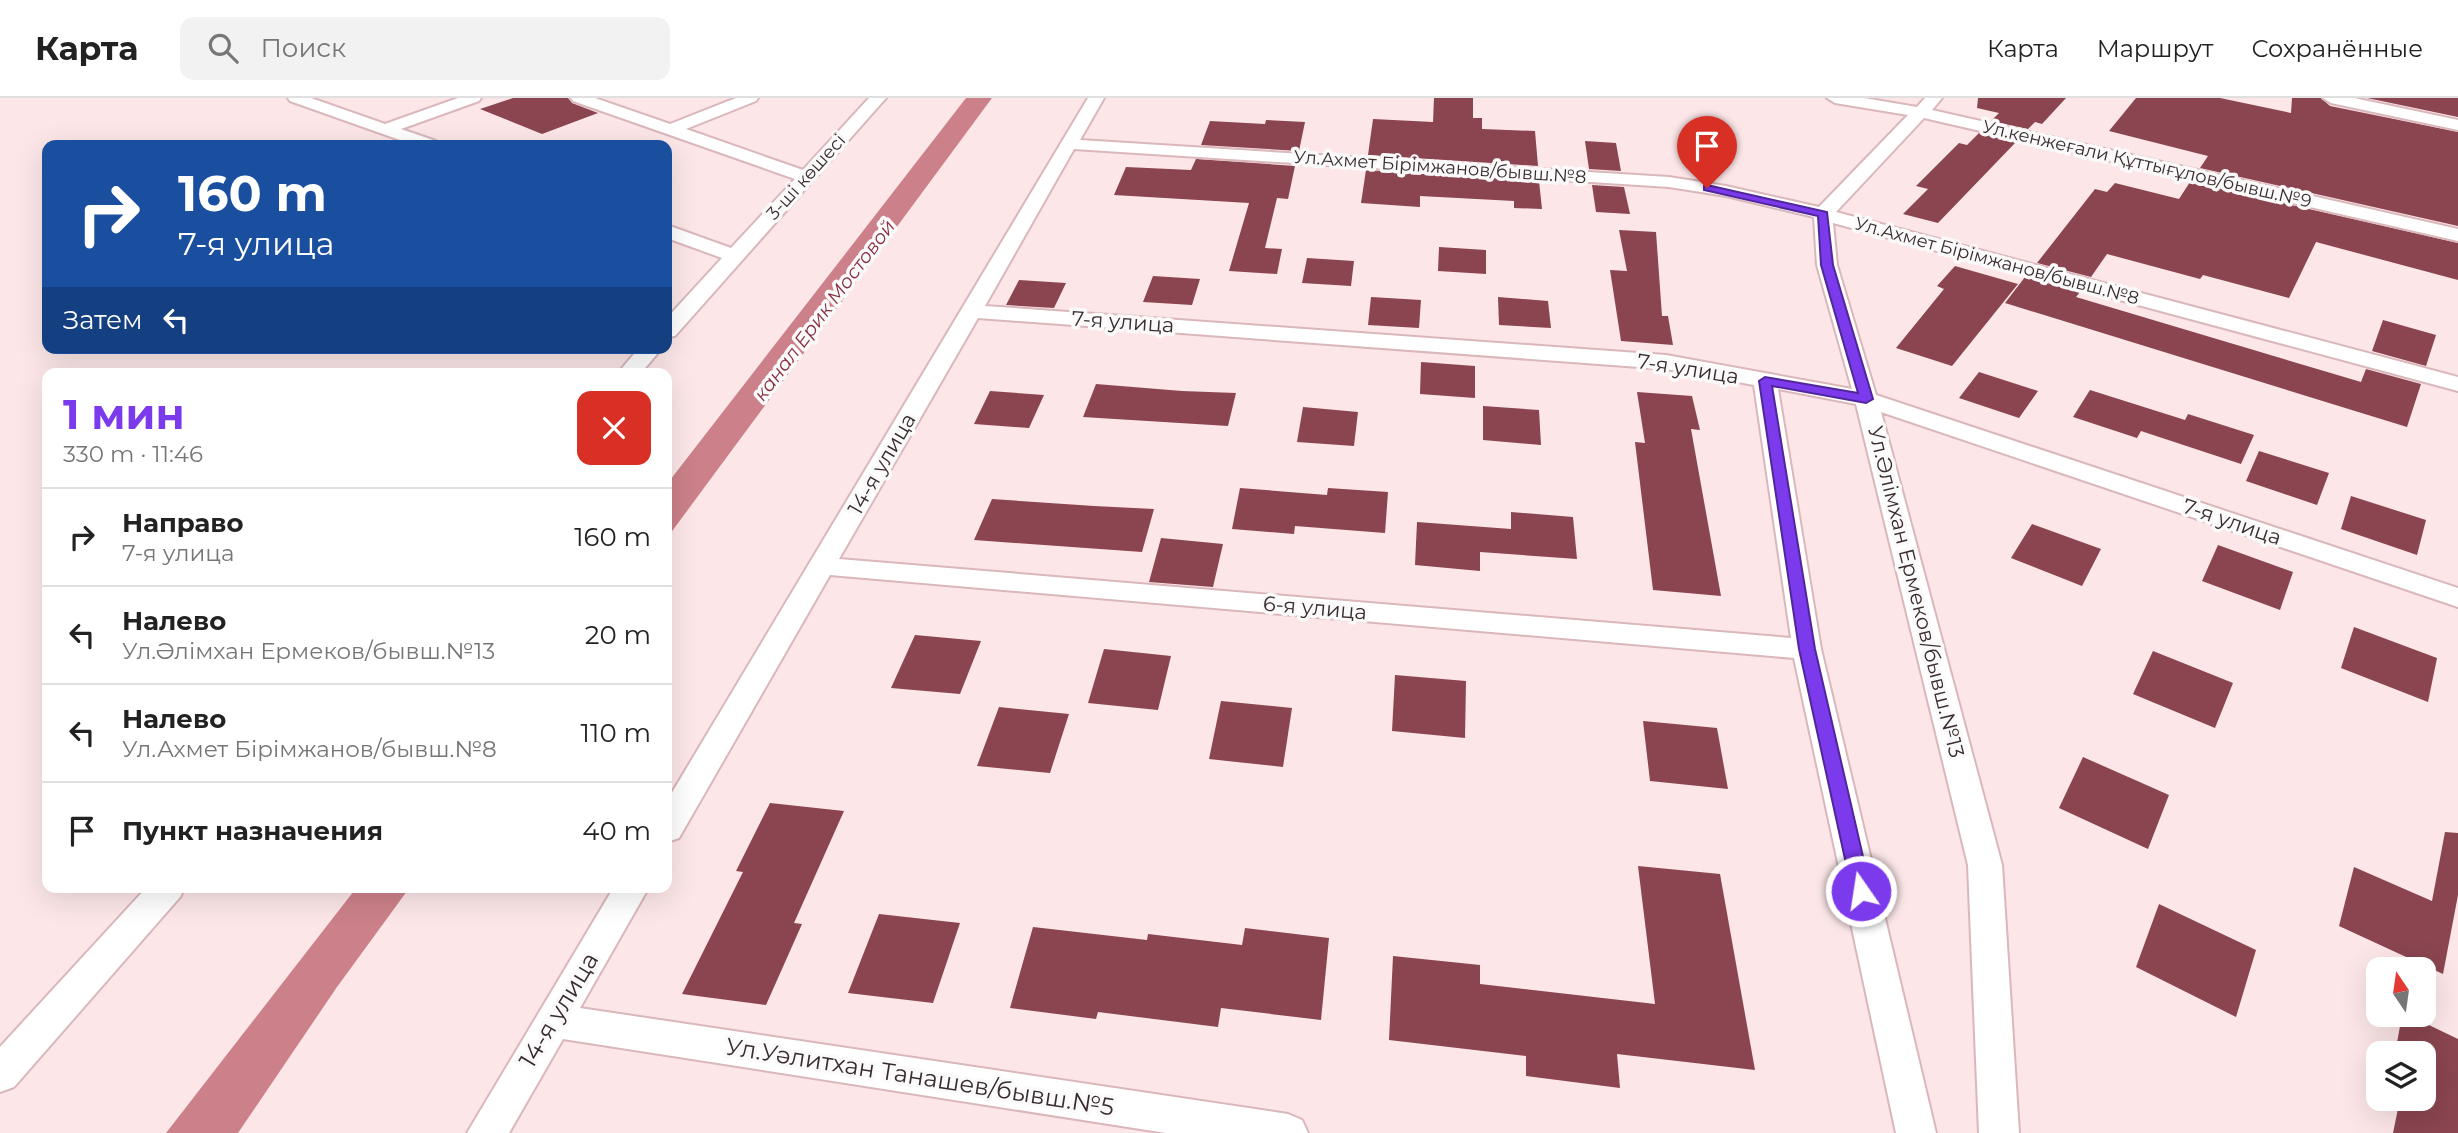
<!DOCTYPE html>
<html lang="ru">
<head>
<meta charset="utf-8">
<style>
	body { margin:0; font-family:Montserrat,sans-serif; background:#f2f2f2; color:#222; height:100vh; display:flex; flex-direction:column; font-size:26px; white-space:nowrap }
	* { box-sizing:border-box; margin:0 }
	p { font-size:23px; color:#767676 }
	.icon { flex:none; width:38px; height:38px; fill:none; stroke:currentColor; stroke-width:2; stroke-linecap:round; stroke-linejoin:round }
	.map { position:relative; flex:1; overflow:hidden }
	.sheet { position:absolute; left:42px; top:270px; width:630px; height:525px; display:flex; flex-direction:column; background:#fff; border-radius:14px; box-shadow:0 7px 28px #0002 }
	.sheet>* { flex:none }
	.guide { position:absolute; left:42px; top:42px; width:630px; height:214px; border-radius:14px; box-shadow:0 7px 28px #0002; background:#1a4fa0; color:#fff; overflow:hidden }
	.needle { width:46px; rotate:347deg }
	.buttons { position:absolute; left:2366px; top:859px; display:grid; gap:14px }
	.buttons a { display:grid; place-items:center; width:70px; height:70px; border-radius:14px; background:#fff; box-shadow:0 7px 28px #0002; font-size:35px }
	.pin { position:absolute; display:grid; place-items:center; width:60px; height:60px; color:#fff; margin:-72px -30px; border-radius:50% 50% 50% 0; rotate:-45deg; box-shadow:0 0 7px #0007 }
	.pin .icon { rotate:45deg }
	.me { position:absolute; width:77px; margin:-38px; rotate:347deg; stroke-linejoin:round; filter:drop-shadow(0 0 5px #0008) }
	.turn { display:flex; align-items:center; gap:24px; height:147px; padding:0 21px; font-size:32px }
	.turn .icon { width:91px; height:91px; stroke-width:2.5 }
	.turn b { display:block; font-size:49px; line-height:60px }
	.then { display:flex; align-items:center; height:66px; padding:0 21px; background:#0003; gap:14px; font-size:26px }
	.round { display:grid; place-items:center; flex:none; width:74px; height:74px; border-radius:14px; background:#f2f2f2 }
	.head { display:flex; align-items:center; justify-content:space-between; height:119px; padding:0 21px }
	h1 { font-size:42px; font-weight:700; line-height:52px; color:#7c3aed }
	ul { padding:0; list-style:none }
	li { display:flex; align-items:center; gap:21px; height:98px; padding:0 21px; border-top:2px solid #e0e0e0 }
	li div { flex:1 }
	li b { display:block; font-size:26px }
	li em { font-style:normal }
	header { display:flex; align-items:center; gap:42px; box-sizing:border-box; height:98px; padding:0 35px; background:#fff; border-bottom:2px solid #e0e0e0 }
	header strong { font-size:33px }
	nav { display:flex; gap:38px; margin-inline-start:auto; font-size:24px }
	.search { width:490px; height:63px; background:#f2f2f2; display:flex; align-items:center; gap:18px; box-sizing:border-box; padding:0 24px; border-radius:14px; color:#767676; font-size:26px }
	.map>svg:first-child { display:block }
	.water { fill:#cc818a }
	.building { fill:#8a4550 }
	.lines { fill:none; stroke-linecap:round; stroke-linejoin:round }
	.street-casing { stroke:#dab7ba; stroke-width:4 }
	.street { fill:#fff; fill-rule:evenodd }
	.route { fill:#7c3aed; stroke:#51269a; stroke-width:2 }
	.labels { text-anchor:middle; stroke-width:7; stroke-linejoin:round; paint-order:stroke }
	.far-street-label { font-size:18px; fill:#3a2c2e; stroke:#fafafa }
	.far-water-label { font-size:19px; font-style:italic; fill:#872c3f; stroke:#fafafa }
	.street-label { font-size:21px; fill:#3a2c2e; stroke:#fafafa }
	.near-street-label { font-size:24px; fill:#3a2c2e; stroke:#fafafa }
</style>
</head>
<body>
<header>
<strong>Карта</strong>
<div class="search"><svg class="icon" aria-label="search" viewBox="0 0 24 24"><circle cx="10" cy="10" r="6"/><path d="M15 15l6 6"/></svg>Поиск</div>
<nav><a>Карта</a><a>Маршрут</a><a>Сохранённые</a></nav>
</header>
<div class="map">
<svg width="2458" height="1035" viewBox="0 0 2458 1035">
	<rect width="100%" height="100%" fill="#fce6e8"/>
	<path class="water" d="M966,0H992L667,440V386Z
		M357,789H410L337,889L238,1035H166Z"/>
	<path class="building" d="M513,0H568L572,5L598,15L542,36L480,11Z
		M1434,0H1473V20H1482V31L1535,33L1538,68L1368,57L1373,21L1433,24Z
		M1978,0H2066L2042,26L2035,24L2028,31L1991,23L1999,15L1977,10Z
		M2136,0H2220L2291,15L2292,0H2321L2330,8L2458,34V128L2200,70L2208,58L2109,33Z
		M2367,0H2458V19Z
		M1266,22L1305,24L1299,53L1201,47L1210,23L1265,26Z
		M1979,35L2016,44L1938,125L1903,116L1928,91L1916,88L1959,45L1967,47Z
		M1585,43L1616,45L1621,73L1589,71Z
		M1196,61L1295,68L1288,101L1277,100L1265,150L1282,151L1277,176L1229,173L1249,105L1114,97L1126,69L1191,72Z
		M1366,72L1539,83L1542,111L1514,110V103L1420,98V109L1361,105Z
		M2190,84L2458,145V182L2316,144L2289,200L2203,177L2200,181L2107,156L2091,179L2037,165L2095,91L2107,94L2115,85L2179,101Z
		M1592,87L1624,89L1630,116L1596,114Z
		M1619,132L1656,134L1662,218H1668L1673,247L1621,243L1610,172L1627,173Z
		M1439,149L1486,152V176L1438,173Z
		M1307,160L1354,163L1351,188L1302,185Z
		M1955,168L2018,186L1952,268L1896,250L1944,191L1937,188Z
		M1153,178L1200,181L1192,207L1143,204Z
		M2025,179L2080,194L2076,199L2361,284L2366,271L2421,286L2407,329L2005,205Z
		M1019,182L1066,185L1054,210L1006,207Z
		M1371,199L1421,202L1419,230L1368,227Z
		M1498,199L1548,203L1551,230L1499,227Z
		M2383,222L2436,237L2426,268L2372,253Z
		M1421,264L1475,268V300L1420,296Z
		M1979,274L2038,293L2019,320L1959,300Z
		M1096,286L1182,293L1236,295L1228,328L1083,319Z
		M2090,292L2185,322L2188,316L2254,337L2241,366L2141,333L2137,340L2073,319Z
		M990,293L1044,297L1029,330L974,326Z
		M1637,294L1692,298L1700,332L1691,331L1721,498L1653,492L1635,344L1645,345Z
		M1483,308L1539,312L1541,347L1483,342Z
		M1303,309L1358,314L1354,348L1297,344Z
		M2259,353L2329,375L2317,407L2246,383Z
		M1240,390L1327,397L1328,390L1388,394L1385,435L1295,428L1294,436L1232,431Z
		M2351,398L2426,422L2417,457L2341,431Z
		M992,401L1094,408L1154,411L1142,454L974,442Z
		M1511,414L1573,419L1577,461L1480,454V473L1415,467L1417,424L1511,431Z
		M2032,426L2101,451L2082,488L2011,460Z
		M1161,440L1223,446L1213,489L1149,484Z
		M2218,447L2293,474L2280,512L2202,483Z
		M2354,529L2437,560L2428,604L2341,570Z
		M915,537L981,543L960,596L891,590Z
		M1104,551L1171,558L1158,612L1088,605Z
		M2153,553L2233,585L2215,630L2133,596Z
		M1395,577L1466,583L1465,640L1392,633Z
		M1221,603L1292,610L1283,669L1209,661Z
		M999,609L1069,616L1050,675L977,668Z
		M1643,623L1717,630L1728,691L1650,683Z
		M2083,659L2169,697L2148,751L2059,710Z
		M770,705L844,713L794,825L802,826L766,907L682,896L743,774L736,773Z
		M2445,734L2458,735V797L2443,876L2339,828L2354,769L2432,803Z
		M1638,768L1720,776L1755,972L1617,956L1620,990L1526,978V958L1389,942L1393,858L1480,867V886L1655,906Z
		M2159,806L2256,852L2236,919L2136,869Z
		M879,816L960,825L933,905L848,895Z
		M1033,829L1147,842L1148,836L1242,847L1245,830L1329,840L1321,922L1221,910L1218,929L1098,914L1096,921L1010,910Z
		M2402,917H2408L2458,941V1035H2393L2400,1001H2424V956H2395Z"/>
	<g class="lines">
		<defs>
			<path id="street" d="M288,0H311L385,26L458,0H481L479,3L401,31L436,43L438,47H414L290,3Z
				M571,0H595L670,26L736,0H758L756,3L686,31L803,72L869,0H886L675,238L667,239V220L722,160L667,140V127L731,150L795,81L573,3Z
				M1088,0H1104L1080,42L1669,79L1726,88L1819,109L1908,17L1835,5L1827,0H1864L1917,9L1925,0H1942L1932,12L2458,131V143L1924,20L1836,114L2458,279V293L1833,125L1837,167L1876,297L2458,490V509L1881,314L2002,767L2019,1035H1979L1968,767L1856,306L1778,291L1821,551L1936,1035H1896L1794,560L830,477L679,740L667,744V703ZM1074,51L1669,89L1726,98L1814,119L1817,167L1852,291L1666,257L985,208ZM978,220L1666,271L1754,287L1791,540L839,461Z
				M2323,0H2354L2458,22V32L2331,5Z
				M639,250H662L641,275H618Z
				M147,789H185L180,799L14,989L0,994V949Z
				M614,789H649L580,910L1288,1016L1302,1022L1308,1035H1166L563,941L509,1035H467Z"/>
		</defs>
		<use href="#street" class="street-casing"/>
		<use href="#street" class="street"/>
	</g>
	<path class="route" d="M1707,87L1827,114L1833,167L1873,301L1866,305L1772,288L1815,551L1871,793L1868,799L1861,801L1855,799L1852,793L1799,551L1759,283L1765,279L1858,295L1821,167L1818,118L1704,92V88Z"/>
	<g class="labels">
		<g class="far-street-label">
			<text transform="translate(2147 66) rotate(13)" y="6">Ул.кенжеғали Құттығұлов/бывш.№9</text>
			<text transform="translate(1440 69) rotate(4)" y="6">Ул.Ахмет Бірімжанов/бывш.№8</text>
			<text transform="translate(806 79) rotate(-48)" y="6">3-ші көшесі</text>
			<text transform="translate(1997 163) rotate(15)" y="6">Ул.Ахмет Бірімжанов/бывш.№8</text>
		</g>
		<g class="far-water-label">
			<text transform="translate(824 212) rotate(-53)" y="7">канал Ерик Мостовой</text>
		</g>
		<g class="street-label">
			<text transform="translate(1123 224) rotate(4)" y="7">7-я улица</text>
			<text transform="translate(1688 271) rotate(9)" y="7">7-я улица</text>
			<text transform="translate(882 366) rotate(-60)" y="7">14-я улица</text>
			<text transform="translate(2232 424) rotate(19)" y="7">7-я улица</text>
			<text transform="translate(1916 494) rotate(76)" y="7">Ул.Әлімхан Ермеков/бывш.№13</text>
			<text transform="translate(1315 510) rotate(5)" y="7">6-я улица</text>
		</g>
		<g class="near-street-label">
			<text transform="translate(559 912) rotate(-59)" y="8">14-я улица</text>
			<text transform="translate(920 979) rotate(9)" y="8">Ул.Уәлитхан Танашев/бывш.№5</text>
		</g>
	</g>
</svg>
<div class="buttons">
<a><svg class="needle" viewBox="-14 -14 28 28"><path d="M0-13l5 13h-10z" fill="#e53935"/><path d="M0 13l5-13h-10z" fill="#767676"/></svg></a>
<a><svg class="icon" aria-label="layers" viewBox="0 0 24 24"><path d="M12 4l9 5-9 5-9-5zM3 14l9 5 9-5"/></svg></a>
</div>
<div class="pin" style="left:1707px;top:90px;background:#d93025"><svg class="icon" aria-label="arrive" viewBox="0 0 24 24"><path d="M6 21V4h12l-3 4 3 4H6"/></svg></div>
<svg class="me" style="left:1861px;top:793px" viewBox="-20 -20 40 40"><circle r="17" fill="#7c3aed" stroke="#fff" stroke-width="3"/><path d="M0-11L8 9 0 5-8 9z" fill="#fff"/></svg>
<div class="guide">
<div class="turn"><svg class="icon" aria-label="right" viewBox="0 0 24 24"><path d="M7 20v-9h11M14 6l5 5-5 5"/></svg><div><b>160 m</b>7-я улица</div></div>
<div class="then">Затем<svg class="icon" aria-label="left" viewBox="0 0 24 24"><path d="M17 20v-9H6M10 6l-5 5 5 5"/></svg></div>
</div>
<section class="sheet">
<div class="head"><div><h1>1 мин</h1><p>330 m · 11:46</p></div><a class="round" style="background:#d93025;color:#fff"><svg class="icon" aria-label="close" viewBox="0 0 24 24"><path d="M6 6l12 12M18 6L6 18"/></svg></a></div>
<ul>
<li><svg class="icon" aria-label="right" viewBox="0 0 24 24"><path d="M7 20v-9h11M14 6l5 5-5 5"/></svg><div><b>Направо</b><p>7-я улица</p></div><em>160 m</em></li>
<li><svg class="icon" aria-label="left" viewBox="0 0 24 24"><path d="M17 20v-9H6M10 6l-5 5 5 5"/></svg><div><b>Налево</b><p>Ул.Әлімхан Ермеков/бывш.№13</p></div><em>20 m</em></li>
<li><svg class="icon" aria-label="left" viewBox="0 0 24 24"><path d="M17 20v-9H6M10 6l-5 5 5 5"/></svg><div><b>Налево</b><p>Ул.Ахмет Бірімжанов/бывш.№8</p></div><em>110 m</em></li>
<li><svg class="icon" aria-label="arrive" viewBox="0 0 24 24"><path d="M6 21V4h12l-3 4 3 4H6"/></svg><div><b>Пункт назначения</b></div><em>40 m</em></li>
</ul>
</section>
</div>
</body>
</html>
